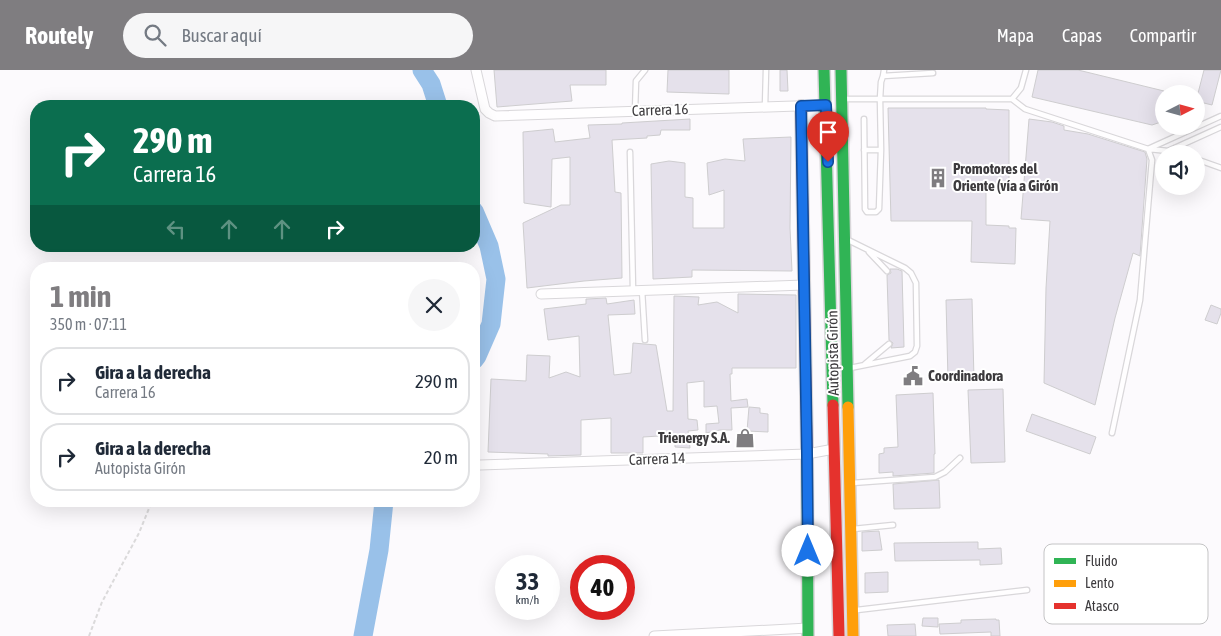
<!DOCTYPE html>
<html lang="es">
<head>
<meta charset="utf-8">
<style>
	body { margin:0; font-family:"Asap Condensed",sans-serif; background:#f6f6f7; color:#1f2937; height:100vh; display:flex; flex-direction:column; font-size:19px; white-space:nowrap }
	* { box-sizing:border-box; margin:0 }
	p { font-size:16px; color:#747a83 }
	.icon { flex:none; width:28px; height:28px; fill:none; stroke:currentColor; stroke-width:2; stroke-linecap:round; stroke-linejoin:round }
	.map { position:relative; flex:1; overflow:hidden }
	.side { position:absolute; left:30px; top:192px; width:450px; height:245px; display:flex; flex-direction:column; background:#fff; border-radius:20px; box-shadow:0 5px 20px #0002 }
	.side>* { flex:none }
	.top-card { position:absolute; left:30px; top:30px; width:450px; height:152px; border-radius:20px; box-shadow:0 5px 20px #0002; background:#0b6e4f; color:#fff; overflow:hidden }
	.needle { width:32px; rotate:84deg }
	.tools { position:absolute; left:1155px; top:15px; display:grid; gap:10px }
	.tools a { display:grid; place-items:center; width:50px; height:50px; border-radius:50%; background:#fff; box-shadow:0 5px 20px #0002; font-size:25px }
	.speed { position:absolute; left:495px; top:485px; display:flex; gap:10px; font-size:25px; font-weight:700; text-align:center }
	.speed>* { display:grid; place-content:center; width:65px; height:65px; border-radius:50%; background:#fff; box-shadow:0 5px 20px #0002; line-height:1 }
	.speed small { font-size:12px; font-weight:400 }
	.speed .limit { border:8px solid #d22; background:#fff; color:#111 }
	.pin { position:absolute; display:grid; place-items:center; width:42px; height:42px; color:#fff; margin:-51px -21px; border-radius:50% 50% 50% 0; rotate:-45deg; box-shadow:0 0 5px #0007 }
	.pin .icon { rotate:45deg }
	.me { position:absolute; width:55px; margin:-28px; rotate:0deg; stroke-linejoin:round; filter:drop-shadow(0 0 4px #0008) }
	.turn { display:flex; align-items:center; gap:18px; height:105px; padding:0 20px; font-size:22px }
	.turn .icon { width:65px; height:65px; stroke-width:2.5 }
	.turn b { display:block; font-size:35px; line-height:42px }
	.lanes { display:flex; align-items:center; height:48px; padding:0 20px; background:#0003; justify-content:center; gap:25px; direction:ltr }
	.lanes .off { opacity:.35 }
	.round { display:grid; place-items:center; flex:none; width:52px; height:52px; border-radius:26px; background:#f6f6f7 }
	.headline { display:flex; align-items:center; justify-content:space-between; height:85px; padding:0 20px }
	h1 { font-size:30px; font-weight:700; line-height:38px; color:#7f7d80 }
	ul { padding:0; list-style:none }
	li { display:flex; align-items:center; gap:15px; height:68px; margin:0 10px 8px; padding:0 10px; border:2px solid #e0e1e3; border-radius:20px }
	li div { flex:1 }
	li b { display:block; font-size:19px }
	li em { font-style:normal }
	header { display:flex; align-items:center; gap:30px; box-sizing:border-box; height:70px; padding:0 25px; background:#7f7d80; color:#fff }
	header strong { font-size:24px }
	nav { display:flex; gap:28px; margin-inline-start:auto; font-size:18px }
	.search { width:350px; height:45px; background:#f6f6f7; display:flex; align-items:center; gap:12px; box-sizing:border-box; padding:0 18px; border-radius:28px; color:#747a83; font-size:19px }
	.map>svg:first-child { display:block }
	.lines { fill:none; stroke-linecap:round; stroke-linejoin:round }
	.river { stroke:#99c1e9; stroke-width:19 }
	.building { fill:#e5e1eb; stroke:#cecdcf }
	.lane-casing { stroke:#d9d7da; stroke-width:7 }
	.street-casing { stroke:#d9d7da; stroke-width:11 }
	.fast-casing { stroke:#d9d7da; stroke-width:14 }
	.slow-casing { stroke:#d9d7da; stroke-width:14 }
	.jam-casing { stroke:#d9d7da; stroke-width:14 }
	.path { stroke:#dbdadb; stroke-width:2; stroke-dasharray:4 2.5; stroke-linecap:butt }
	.lane { stroke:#fffeff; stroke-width:4.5 }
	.street { stroke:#fffeff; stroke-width:9 }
	.fast { stroke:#30b455; stroke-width:11 }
	.slow { stroke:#ff9f0a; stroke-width:11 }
	.jam { stroke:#e5322d; stroke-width:11 }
	.route-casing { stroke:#114b97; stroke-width:12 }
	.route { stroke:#1a73e8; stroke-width:9 }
	.labels { text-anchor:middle; stroke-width:4; stroke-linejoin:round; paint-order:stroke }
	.street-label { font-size:15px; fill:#3c3a3d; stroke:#fff }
	.poi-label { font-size:15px; font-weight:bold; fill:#3c3a3d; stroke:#fff; text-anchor:start }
	.key { fill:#fff; stroke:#c4c4c5; stroke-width:1 }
	.key-label { font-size:14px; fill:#3c3a3d }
</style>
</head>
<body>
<header>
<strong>Routely</strong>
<div class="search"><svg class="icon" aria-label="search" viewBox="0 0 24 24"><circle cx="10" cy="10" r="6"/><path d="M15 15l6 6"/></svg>Buscar aquí</div>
<nav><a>Mapa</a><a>Capas</a><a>Compartir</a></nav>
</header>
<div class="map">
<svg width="1221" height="566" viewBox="0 0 1221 566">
	<rect width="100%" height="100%" fill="#fcfafd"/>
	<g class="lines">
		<path class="river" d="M422,0L431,14L438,36
			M474,141L489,176L496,209L491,254L477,286L474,290
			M363,566L379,480L384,431"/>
	</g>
	<path class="building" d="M494,0H606V15H570L572,31L497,37Z
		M668,0H729V24L667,22Z
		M780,0H787L788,21H780Z
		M1038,0H1078L1164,21V51L1152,55L1032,27Z
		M1204,0H1221L1212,35L1196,31Z
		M888,38H986V39L1009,40V117L986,116V155L1009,156V158H1016L1015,194L971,192L972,151H891Z
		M690,49V60H661L660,65L647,66V68L612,70L615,122L621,123L622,208L584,211L527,218L523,153L561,135H570V87L552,89L551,137L524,133L523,62L553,59L555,72L590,68L588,55L622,54V53Z
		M1029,49L1052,52L1064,56V60L1088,64L1145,82L1147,89L1140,186L1133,183L1115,248L1095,335L1044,313L1046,218L1050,151L1021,149Z
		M791,67L790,158L792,201L692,200V207L653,209L651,94L669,91L685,93V127L693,128V158H724V120L709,125L707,93L725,89L745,91L743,69Z
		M890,199H897L902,201L904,277L891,278L893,273L889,270L887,205L891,203Z
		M738,224L796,225V298H732V304H730L731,331L747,329L748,337L731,338L732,360H720L706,363V354L719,353L717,336L704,337V311L687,313L688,349L697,350L698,360L688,361L690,378L675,377V365L643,367V383H611V348L581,350V385L548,386V384L488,382L491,309L526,311L527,285L550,286L549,308L566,302L580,307L579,266L548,270L544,239L586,234V229H587L606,228L607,234L634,230L635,244L608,245L614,305L631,303L633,273L656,275L667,341H673L674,226L699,227L698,235L717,232L738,243Z
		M972,229L974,310H948L946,230Z
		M1211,235L1221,239V243L1217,254L1205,250Z
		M1003,319L1005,392L971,393L968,320Z
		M933,323L935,384H934V403L893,406V402L879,403V384L884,383V378L898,377L896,325Z
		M749,337L760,338V343L768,344V362L747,361Z
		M1032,344L1096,367L1090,384L1026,361Z
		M939,410L940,438L894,439L893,414Z
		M879,461L882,480L862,481V462Z
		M978,472V479L1001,478L1002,494L980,495V490L895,491L894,473Z
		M888,502V522L865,523V503Z
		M923,548H938V557L922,556Z
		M996,549V550H999L1000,566H991V562L940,564L939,554L961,553V550Z
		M915,554L916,566H888L887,555Z"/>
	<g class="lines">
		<defs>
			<path id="lane" d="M883,6L933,3
				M846,29H1012
				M1012,29L1025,39L1148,79L1152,90L1140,230L1112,363
				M1012,29L1021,18L1026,0
				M765,37L766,0
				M635,41L636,11L645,0
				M864,49L865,139L867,142H876L879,139L881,80L880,29L881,12L883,6L884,0
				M1148,79L1221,46
				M1149,79L1168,81L1179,84
				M864,80H881
				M1168,81L1221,57
				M630,82L633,220
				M1196,89L1221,98
				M848,170L905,198L911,203L916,213L917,276L915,282L910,286L850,298
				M869,182L887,201
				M642,220L645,270
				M865,294L889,274
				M852,413L935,407L945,402L960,388
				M853,459L893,455
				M857,540L1027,520"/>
			<path id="street" d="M476,0L485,39L489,43L495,46L826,35
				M541,224L804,215
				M480,395L807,384L834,379
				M654,566L808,558"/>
			<path id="fast" d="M824,0L833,335
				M841,0L848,337
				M807,379L808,566"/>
			<path id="slow" d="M848,337L853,566"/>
			<path id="jam" d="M801,36L807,379
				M833,335L839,566"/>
		</defs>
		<use href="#lane" class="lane-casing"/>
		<use href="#street" class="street-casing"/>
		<use href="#fast" class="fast-casing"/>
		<use href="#slow" class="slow-casing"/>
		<use href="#jam" class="jam-casing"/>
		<path class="path" d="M89,566L102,532L139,463L152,431"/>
		<use href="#lane" class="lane"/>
		<use href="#street" class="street"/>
		<use href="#fast" class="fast"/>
		<use href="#slow" class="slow"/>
		<use href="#jam" class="jam"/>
	</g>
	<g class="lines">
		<defs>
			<path id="route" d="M808,481L807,384L801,36L826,35L828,92"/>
		</defs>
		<use href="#route" class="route-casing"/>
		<use href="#route" class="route"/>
	</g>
	<defs>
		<symbol id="building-bare" viewBox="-9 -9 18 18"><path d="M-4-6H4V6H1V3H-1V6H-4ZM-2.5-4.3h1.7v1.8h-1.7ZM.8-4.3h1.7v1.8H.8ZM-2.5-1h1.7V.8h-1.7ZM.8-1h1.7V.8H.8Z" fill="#7f7d80" stroke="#fff" stroke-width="2.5" paint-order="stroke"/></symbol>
		<symbol id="civic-bare" viewBox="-9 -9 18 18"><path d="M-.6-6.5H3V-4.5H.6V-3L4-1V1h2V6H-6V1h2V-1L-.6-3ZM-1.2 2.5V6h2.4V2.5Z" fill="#7f7d80" stroke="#fff" stroke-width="2.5" paint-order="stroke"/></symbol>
		<symbol id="shop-bare" viewBox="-9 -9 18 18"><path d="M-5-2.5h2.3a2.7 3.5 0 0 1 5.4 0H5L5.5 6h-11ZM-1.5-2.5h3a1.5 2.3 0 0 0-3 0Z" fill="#7f7d80" stroke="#fff" stroke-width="2.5" paint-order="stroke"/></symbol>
	</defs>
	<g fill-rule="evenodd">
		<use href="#building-bare" x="924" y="94" width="28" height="28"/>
		<use href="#civic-bare" x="899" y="292" width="28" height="28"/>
		<use href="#shop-bare" x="731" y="354" width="28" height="28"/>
	</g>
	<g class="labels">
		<g class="street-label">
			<text transform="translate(660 40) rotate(-2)" y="5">Carrera 16</text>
			<text transform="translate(833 283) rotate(-91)" y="5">Autopista Girón</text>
			<text transform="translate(657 389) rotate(-2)" y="5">Carrera 14</text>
		</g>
		<g class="poi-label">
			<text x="953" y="104">Promotores del<tspan x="953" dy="17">Oriente (vía a Girón</tspan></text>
			<text x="928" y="311">Coordinadora</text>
			<text x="730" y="373" text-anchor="end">Trienergy S.A.</text>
		</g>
	</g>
	<rect x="1044" y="474" width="164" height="80" rx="8" class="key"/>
	<rect x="1054" y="488" width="22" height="6" fill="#30b455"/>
	<rect x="1054" y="510" width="22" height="7" fill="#ff9f0a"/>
	<rect x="1054" y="533" width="22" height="6" fill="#e5322d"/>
	<g class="key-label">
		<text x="1085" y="496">Fluido</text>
		<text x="1085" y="518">Lento</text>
		<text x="1085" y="541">Atasco</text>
	</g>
</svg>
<div class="tools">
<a><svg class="needle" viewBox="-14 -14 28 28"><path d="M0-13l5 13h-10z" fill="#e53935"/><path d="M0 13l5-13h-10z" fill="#747a83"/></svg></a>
<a><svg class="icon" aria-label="sound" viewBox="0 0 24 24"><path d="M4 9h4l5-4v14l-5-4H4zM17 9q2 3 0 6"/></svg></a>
</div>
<div class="speed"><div>33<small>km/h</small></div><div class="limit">40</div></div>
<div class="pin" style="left:828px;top:92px;background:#d93025"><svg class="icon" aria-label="arrive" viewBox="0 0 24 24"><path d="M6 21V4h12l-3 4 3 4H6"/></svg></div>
<svg class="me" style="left:808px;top:481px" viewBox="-20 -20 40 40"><circle r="19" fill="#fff"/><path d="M0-13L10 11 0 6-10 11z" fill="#1a73e8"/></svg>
<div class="top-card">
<div class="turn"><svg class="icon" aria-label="right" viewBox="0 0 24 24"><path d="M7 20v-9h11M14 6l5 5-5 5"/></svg><div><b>290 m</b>Carrera 16</div></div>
<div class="lanes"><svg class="icon off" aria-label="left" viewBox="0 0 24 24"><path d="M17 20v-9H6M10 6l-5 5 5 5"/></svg><svg class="icon off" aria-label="ahead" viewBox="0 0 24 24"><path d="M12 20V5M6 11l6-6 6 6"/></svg><svg class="icon off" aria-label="ahead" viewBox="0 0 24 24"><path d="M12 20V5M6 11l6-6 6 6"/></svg><svg class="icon" aria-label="right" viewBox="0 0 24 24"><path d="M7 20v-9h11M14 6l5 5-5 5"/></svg></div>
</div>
<section class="side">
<div class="headline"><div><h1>1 min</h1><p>350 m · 07:11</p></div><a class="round"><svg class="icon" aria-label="close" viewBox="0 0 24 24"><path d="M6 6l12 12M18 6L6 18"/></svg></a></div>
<ul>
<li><svg class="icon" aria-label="right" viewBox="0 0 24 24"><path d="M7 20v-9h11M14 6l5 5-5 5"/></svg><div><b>Gira a la derecha</b><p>Carrera 16</p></div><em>290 m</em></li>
<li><svg class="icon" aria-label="right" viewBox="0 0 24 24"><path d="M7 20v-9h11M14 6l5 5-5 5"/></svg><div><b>Gira a la derecha</b><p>Autopista Girón</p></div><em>20 m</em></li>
</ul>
</section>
</div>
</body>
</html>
